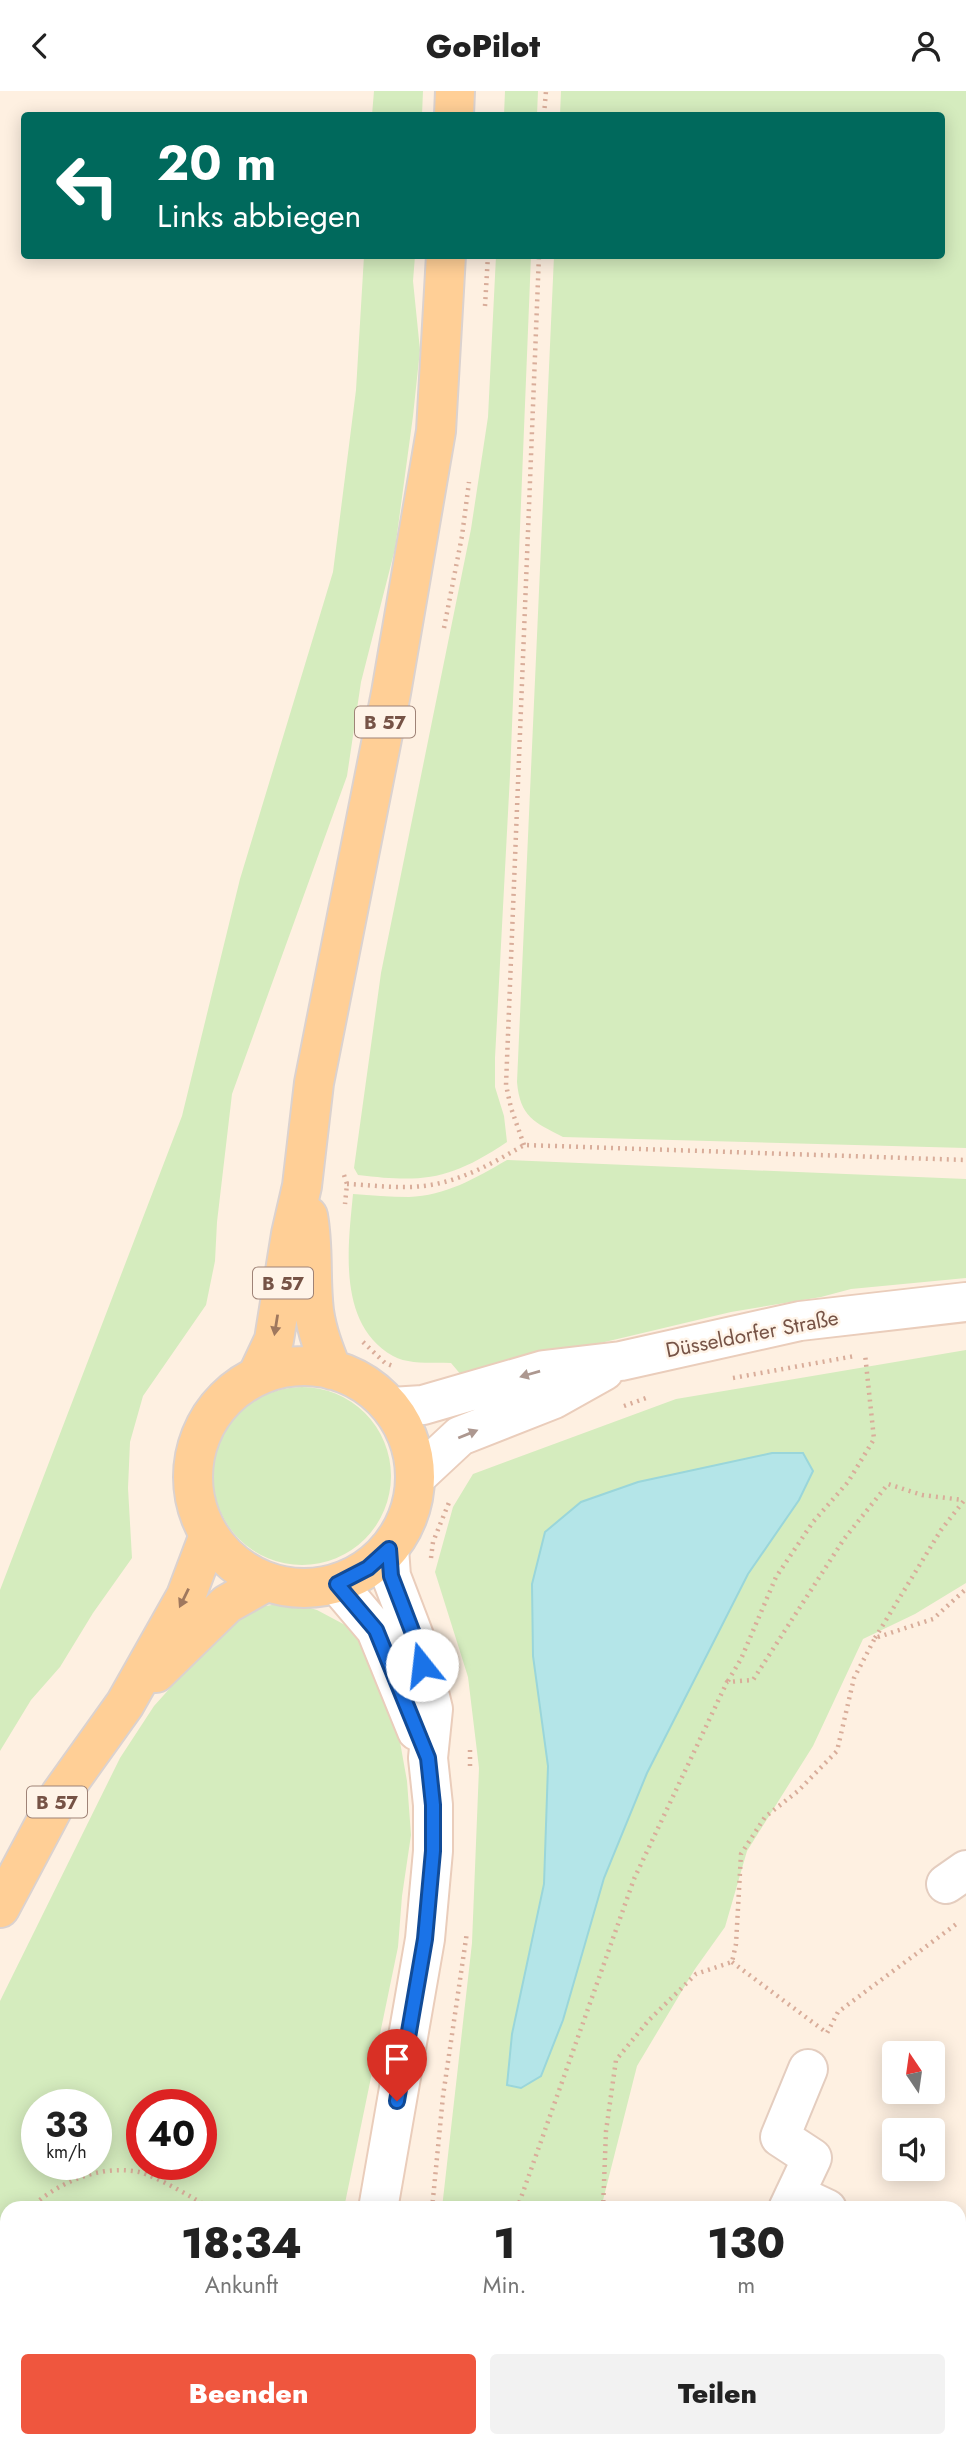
<!DOCTYPE html>
<html lang="de">
<head>
<meta charset="utf-8">
<style>
	body { margin:0; font-family:Jost,sans-serif; background:#f2f2f2; color:#222; height:100vh; display:flex; flex-direction:column; font-size:26px; white-space:nowrap }
	* { box-sizing:border-box; margin:0 }
	p { font-size:23px; color:#767676 }
	.icon { flex:none; width:38px; height:38px; fill:none; stroke:currentColor; stroke-width:2; stroke-linecap:round; stroke-linejoin:round }
	.map { position:relative; flex:1; overflow:hidden }
	.side { position:absolute; left:0px; top:2110px; width:966px; height:247px; display:flex; flex-direction:column; background:#fff; border-radius:21px 21px 0 0; box-shadow:0 4px 18px #0003 }
	.side>* { flex:none }
	.guide { position:absolute; left:21px; top:21px; width:924px; height:147px; border-radius:7px; box-shadow:0 4px 18px #0003; background:#00695c; color:#fff; overflow:hidden }
	.needle { width:46px; rotate:347deg }
	.controls { position:absolute; left:882px; top:1950px; display:grid; gap:14px }
	.controls a { display:grid; place-items:center; width:63px; height:63px; border-radius:7px; background:#fff; box-shadow:0 4px 18px #0003; font-size:35px }
	.speed { position:absolute; left:21px; top:1998px; display:flex; gap:14px; font-size:35px; font-weight:700; text-align:center }
	.speed>* { display:grid; place-content:center; width:91px; height:91px; border-radius:50%; background:#fff; box-shadow:0 4px 18px #0003; line-height:1 }
	.speed small { font-size:18px; font-weight:400 }
	.speed .limit { border:10px solid #d22; background:#fff; color:#111 }
	.pin { position:absolute; display:grid; place-items:center; width:60px; height:60px; color:#fff; margin:-72px -30px; border-radius:50% 50% 50% 0; rotate:-45deg; box-shadow:0 0 7px #0007 }
	.pin .icon { rotate:45deg }
	.me { position:absolute; width:77px; margin:-38px; rotate:344deg; stroke-linejoin:round; filter:drop-shadow(0 0 5px #0008) }
	.turn { display:flex; align-items:center; gap:24px; height:147px; padding:0 21px; font-size:32px }
	.turn .icon { width:91px; height:91px; stroke-width:2.5 }
	.turn b { display:block; font-size:49px; line-height:60px }
	.eta { display:flex; justify-content:space-evenly; align-items:center; height:119px; text-align:center }
	.eta b { font-size:42px; font-weight:800; line-height:49px }
	.action { display:flex; gap:14px; margin-top:auto; padding:14px 21px }
	.action a { flex:1; height:80px; border-radius:7px; background:#ef563e; color:#fff; font-size:28px; font-weight:800; line-height:80px; text-align:center }
	.action a+a { background:#f2f2f2; color:#222 }
	header { display:flex; justify-content:space-between; align-items:center; height:91px; padding:0 21px; background:#fff; font-size:32px; font-weight:800 }
	.map>svg:first-child { display:block }
	.green { fill:#d5ecbe; fill-rule:evenodd }
	.water { fill:#b4e5e8; stroke:#9ad6da; stroke-width:2 }
	.lines { fill:none; stroke-linecap:round; stroke-linejoin:round }
	.street-casing { stroke:#e4cdbf; stroke-width:42 }
	.secondary-casing { stroke:#eacdbb; stroke-width:42 }
	.primary-casing { stroke:#dbd2cf; stroke-width:42 }
	.path { stroke:#d9ad9a; stroke-width:4.5; stroke-dasharray:2 5; stroke-linecap:butt }
	.street { stroke:#fff; stroke-width:38 }
	.secondary { stroke:#fff; stroke-width:38 }
	.primary { stroke:#ffcf96; stroke-width:38 }
	.oneway { fill:#9f785e }
	.oneway2 { fill:#ad9890 }
	.route-casing { stroke:#114b97; stroke-width:18 }
	.route { stroke:#1a73e8; stroke-width:12 }
	.labels { text-anchor:middle; stroke-width:5; stroke-linejoin:round; paint-order:stroke }
	.shield { fill:#fff4e8; stroke:#9f8377; stroke-width:2 }
	.shield-label { font-size:19px; font-weight:bold; fill:#765346 }
	.street-label { font-size:21px; fill:#765346; stroke:#fff4e8 }
</style>
</head>
<body>
<header><svg class="icon" aria-label="back" viewBox="0 0 24 24"><path d="M15 5l-7 7 7 7"/></svg>GoPilot<svg class="icon" aria-label="person" viewBox="0 0 24 24"><circle cx="12" cy="8" r="4"/><path d="M4 21q1-7 8-7t8 7"/></svg></header>
<div class="map">
<svg width="966" height="2356" viewBox="0 0 966 2356">
	<rect width="100%" height="100%" fill="#fef0e1"/>
	<path class="green" d="M374,0H423L422,24H372Z
		M505,0H538L537,24H504Z
		M561,0H966V1057L563,1046C534,1031 520,1026 517,991L554,165L942,164V24H560Z
		M364,165H415L413,190L420,259L413,325L395,458L361,591L347,685L232,1003L217,1131L215,1170L206,1214L143,1305L130,1351L128,1397L132,1467L93,1522L60,1576L31,1609L0,1660V1499L182,1025L240,788L333,481L356,299Z
		M496,165H531L510,684L495,967V996L504,1025L507,1051C450,1089 424,1092 358,1084L354,1077L381,882L471,438L488,326Z
		M507,1069L966,1088V1187L851,1198L821,1206L731,1221L462,1285L451,1272C433,1271 409,1274 393,1265C337,1233 348,1156 353,1103C371,1104 390,1106 409,1106C445,1105 476,1087 507,1069Z
		M966,1259V1492L915,1523L863,1548L813,1655L747,1760L725,1836L695,1878L637,1975L601,2117H442L472,1852L479,1677L468,1586L435,1481L453,1416L473,1383L676,1308Z
		M213 1385a89 89 0 1 1 178 0a89 89 0 1 1-178 0Z
		M278,1513L300,1514L317,1519L347,1535L359,1547L395,1623L407,1690L411,1744L402,1805L398,1856L344,2117L7,2118V2350H300L299,2356H0V1910L120,1667L154,1615L233,1527L259,1516ZM37,2014H96V2074H37ZM142,2014H201V2074H142Z
		M420,2350H549L548,2356H420Z"/>
	<path class="water" d="M772,1362H803L813,1380L799,1409L748,1483L647,1682L604,1787L563,1929L541,1985L521,1997L507,1994L512,1943L544,1793L548,1675L533,1565L532,1493L545,1441L581,1411L638,1391Z
		M0,2266L7,2267V2317L0,2313Z
		M174,2350H233L228,2356H177Z"/>
	<g class="lines">
		<defs>
			<path id="street" d="M946,1793L966,1779
				M795,2103L812,2067L780,2046L808,1978
				M788,2118L795,2103L827,2118
				M959,2186L966,2189
				M798,2350L808,2356"/>
			<path id="secondary" d="M391,1316L423,1314L544,1279L621,1270L800,1230L966,1211
				M416,1386L460,1345L554,1308L604,1280
				M337,1493L376,1539L417,1640
				M378,2118L425,1848L433,1760V1714L428,1667L433,1618L417,1553L391,1485L389,1458
				M354,2356V2350"/>
			<path id="primary" d="M454,24L455,0
				M308,1125C314,1156 310,1188 314,1220C317,1241 324,1259 332,1279
				M193 1386a111 111 0 1 1 222 0a111 111 0 1 1-222 0Z
				M257,1285L274,1249L291,1143L302,1095L314,992L391,602L436,340L446,164
				M156,1582L227,1513L266,1491
				M0,1817L60,1704L125,1613L186,1505L209,1444"/>
		</defs>
		<use href="#street" class="street-casing"/>
		<use href="#secondary" class="secondary-casing"/>
		<use href="#primary" class="primary-casing"/>
		<path class="path" d="M544,24L546,0
			M485,215L488,164
			M444,537L462,445L469,391
			M524,1054L511,1017L506,994L539,164
			M344,1084L347,1093L345,1113
			M347,1093C371,1094 399,1098 423,1095C460,1091 493,1072 524,1054L966,1069
			M363,1251L385,1272L395,1276
			M733,1287L855,1265
			M624,1315L649,1306
			M431,1467L433,1451L450,1409
			M875,1547L941,1439L966,1407
			M728,1590L741,1568L776,1486L813,1431L848,1391L874,1348L865,1263
			M470,1659V1678
			M732,1871L827,1942L838,1921L959,1831
			M29,2118C57,2092 99,2073 139,2081C156,2085 195,2108 212,2118
			M432,2118L443,2005L467,1841
			M517,2118L634,1788L727,1591L753,1589L844,1448L888,1393L922,1404L963,1409
			M603,2118L606,2040L616,1969L649,1929L696,1883L732,1871L736,1853L741,1763L765,1726L798,1700L837,1660L854,1587L875,1547L933,1528L966,1498
			M0,2143L7,2137
			M305,2350V2356
			M409,2356L410,2350
			M553,2356L554,2350"/>
		<use href="#street" class="street"/>
		<use href="#secondary" class="secondary"/>
		<use href="#primary" class="primary"/>
	</g>
	<defs><path id="oneway-solid" d="M-6-.8H1V-3.2L6.5 0L1 3.2V.8H-6Z" transform="scale(1.75)"/></defs>
	<g class="oneway">
		<use href="#oneway-solid" transform="translate(276 1234) rotate(99)"/>
		<use href="#oneway-solid" transform="translate(184 1507) rotate(116)"/>
	</g>
	<g class="oneway2">
		<use href="#oneway-solid" transform="translate(530 1283) rotate(164)"/>
		<use href="#oneway-solid" transform="translate(468 1343) rotate(-22)"/>
	</g>
	<g class="lines">
		<defs>
			<path id="route" d="M397,2010L425,1848L433,1760V1714L428,1667L376,1539L337,1493L368,1477L389,1458L391,1485L417,1553L422,1574"/>
		</defs>
		<use href="#route" class="route-casing"/>
		<use href="#route" class="route"/>
	</g>
	<g class="labels">
		<g class="shield">
			<rect x="355" y="615.5" width="60" height="31" rx="5"/>
			<rect x="253" y="1176.5" width="60" height="31" rx="5"/>
			<rect x="27" y="1695.5" width="60" height="31" rx="5"/>
		</g>
		<g class="shield-label">
			<text x="385" y="638">B 57</text>
			<text x="283" y="1199">B 57</text>
			<text x="57" y="1718">B 57</text>
		</g>
		<g class="street-label">
			<text transform="translate(752 1243) rotate(-11)" y="7">Düsseldorfer Straße</text>
		</g>
	</g>
</svg>
<div class="controls">
<a><svg class="needle" viewBox="-14 -14 28 28"><path d="M0-13l5 13h-10z" fill="#e53935"/><path d="M0 13l5-13h-10z" fill="#767676"/></svg></a>
<a><svg class="icon" aria-label="sound" viewBox="0 0 24 24"><path d="M4 9h4l5-4v14l-5-4H4zM17 9q2 3 0 6"/></svg></a>
</div>
<div class="speed"><div>33<small>km/h</small></div><div class="limit">40</div></div>
<div class="pin" style="left:397px;top:2010px;background:#d93025"><svg class="icon" aria-label="arrive" viewBox="0 0 24 24"><path d="M6 21V4h12l-3 4 3 4H6"/></svg></div>
<svg class="me" style="left:422px;top:1574px" viewBox="-20 -20 40 40"><circle r="19" fill="#fff"/><path d="M0-13L10 11 0 6-10 11z" fill="#1a73e8"/></svg>
<div class="guide">
<div class="turn"><svg class="icon" aria-label="left" viewBox="0 0 24 24"><path d="M17 20v-9H6M10 6l-5 5 5 5"/></svg><div><b>20 m</b>Links abbiegen</div></div>
</div>
<section class="side">
<div class="eta">
<div><b>18:34</b><p>Ankunft</p></div>
<div><b>1</b><p>Min.</p></div>
<div><b>130</b><p>m</p></div>
</div>
<div class="action"><a>Beenden</a><a>Teilen</a></div>
</section>
</div>
</body>
</html>
